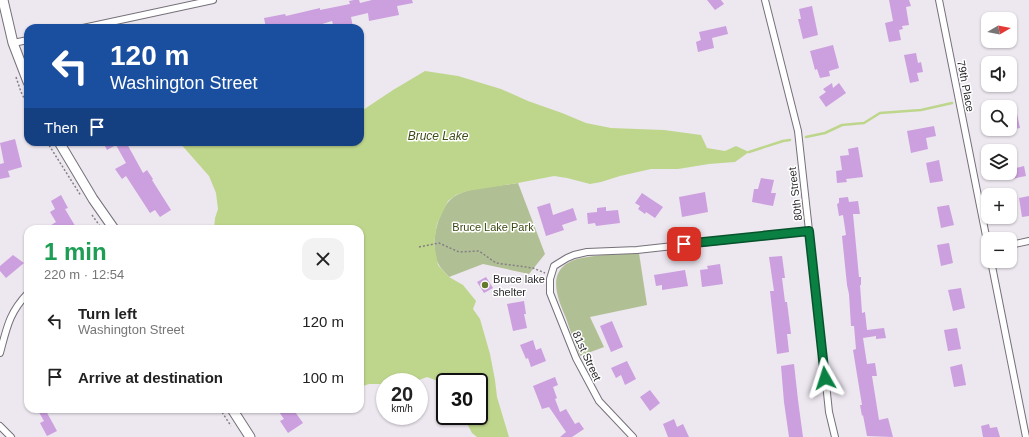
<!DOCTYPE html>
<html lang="en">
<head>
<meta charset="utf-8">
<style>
	body { margin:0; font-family:Helvetica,sans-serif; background:#f2f2f2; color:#222; height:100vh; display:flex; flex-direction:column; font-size:15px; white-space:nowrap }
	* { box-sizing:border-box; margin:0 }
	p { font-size:13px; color:#767676 }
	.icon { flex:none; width:22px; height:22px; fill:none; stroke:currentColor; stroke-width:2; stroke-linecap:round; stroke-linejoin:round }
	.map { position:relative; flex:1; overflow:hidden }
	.drawer { position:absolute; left:24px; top:225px; width:340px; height:188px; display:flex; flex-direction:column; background:#fff; border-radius:12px; box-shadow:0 1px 3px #0004 }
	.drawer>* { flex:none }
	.guide { position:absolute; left:24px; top:24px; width:340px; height:122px; border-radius:12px; box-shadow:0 1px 3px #0004; background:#1a4fa0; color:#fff; overflow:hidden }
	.needle { width:26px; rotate:80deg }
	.buttons { position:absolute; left:981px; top:12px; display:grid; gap:8px }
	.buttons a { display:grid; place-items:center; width:36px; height:36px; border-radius:8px; background:#fff; box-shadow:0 1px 3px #0004; font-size:20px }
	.speed { position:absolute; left:376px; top:373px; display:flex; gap:8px; font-size:20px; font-weight:700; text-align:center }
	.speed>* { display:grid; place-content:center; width:52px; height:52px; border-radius:50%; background:#fff; box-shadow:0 1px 3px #0004; line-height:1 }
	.speed small { font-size:10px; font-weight:400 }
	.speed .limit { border:2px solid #111; border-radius:6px; background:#fff; color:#111 }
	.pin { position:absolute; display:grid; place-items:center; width:34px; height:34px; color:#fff; margin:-17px; border-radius:8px; box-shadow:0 2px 6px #0006 }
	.me { position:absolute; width:44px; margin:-22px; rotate:354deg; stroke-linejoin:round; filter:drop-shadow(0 0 3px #0008) }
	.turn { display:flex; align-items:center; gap:14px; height:84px; padding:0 20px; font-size:18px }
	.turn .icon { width:52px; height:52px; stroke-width:2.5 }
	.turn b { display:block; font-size:28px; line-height:34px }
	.then { display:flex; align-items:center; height:38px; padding:0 20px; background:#0003; gap:8px; font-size:15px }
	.round { display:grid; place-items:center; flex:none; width:42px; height:42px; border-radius:12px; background:#f2f2f2 }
	.summary { display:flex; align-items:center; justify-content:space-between; height:68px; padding:0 20px }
	h1 { font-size:24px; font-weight:800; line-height:30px; color:#1e9e55 }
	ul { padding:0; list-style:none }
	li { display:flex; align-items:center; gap:12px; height:56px; padding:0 20px }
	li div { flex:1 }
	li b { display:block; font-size:15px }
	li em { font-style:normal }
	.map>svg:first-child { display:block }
	.green { fill:#b1c094 }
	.water { fill:#bed68c }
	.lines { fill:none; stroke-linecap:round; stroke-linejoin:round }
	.stream { stroke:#bed68c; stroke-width:2.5 }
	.building { fill:#cc9fde }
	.street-casing { stroke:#767079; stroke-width:8 }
	.secondary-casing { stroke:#767079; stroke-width:11 }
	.path { stroke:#837f85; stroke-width:1.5; stroke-dasharray:2 2; stroke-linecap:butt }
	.street { stroke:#fff; stroke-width:6 }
	.secondary { stroke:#fff; stroke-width:9 }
	.route-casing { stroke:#07532c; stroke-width:10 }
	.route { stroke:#0b8043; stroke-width:7 }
	.poi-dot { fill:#647a2b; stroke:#fff; stroke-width:1.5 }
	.labels { text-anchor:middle; stroke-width:3; stroke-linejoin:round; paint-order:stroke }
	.street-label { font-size:11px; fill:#2b292c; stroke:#fff }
	.park-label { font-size:11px; fill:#3a4812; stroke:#fff }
	.poi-label { font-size:11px; fill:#2b292c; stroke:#fff; text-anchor:start }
	.water-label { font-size:12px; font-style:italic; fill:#3e4c17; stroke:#fff }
</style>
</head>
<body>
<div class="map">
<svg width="1029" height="437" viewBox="0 0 1029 437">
	<rect width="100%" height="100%" fill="#ede7f0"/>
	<path class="green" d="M518,183L545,254L529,274L483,264L449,277C446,273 441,269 439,265C428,248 438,206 455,196C469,187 501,186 518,183Z
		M639,253L647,305L590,317L604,347L580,356C575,343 570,331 566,318C557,297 545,269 577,259C597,254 619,255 639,253Z"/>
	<path class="water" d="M425,71L458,76L501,89L528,101L562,113L586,123L611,128L664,130L701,135L707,148L725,151L736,146L749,152L735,162L709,164L678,169H651L620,176L601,182L590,184L567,178L554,176L518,183L467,191L456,195L448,201L437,224L434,244L438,265L449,277L463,285L476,301L473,309L480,319L490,354L495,380L497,397L509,437H477L472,433L463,416H479V382H445V387L438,381L427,377L419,380L411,379L385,382L384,384H369L360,387V229H214L215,218L218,209L216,193L209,176L179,142H360V112L393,90Z"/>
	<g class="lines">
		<path class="stream" d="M806,137L825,133L842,125L864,123L880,113L921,110L952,103
			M749,152L783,141L790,140"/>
	</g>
	<path class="building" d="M354,0H359L360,3L372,0H412L413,3L397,6L399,15L369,21L368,13L351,17L353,27L349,28H334L332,21L319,25V28H304V26L297,28V25L281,28H266L264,18L285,14L286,16L320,8V10L350,4L349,1Z
		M707,0H721L724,4L715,10Z
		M889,0H909L911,6L906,7L909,25L902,26L903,29L899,30L901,40L889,42L885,23L893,21Z
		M812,6L818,35L803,39L798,19H801L799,9Z
		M726,26L728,34L712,38L714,48L698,52L696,42L701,40L699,32Z
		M833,45L839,68L829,71L830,76L820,78L817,69L815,70L810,51Z
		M916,53L918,63L921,62L923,72L917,73L919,81L910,83L904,55Z
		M832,83L833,88L839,83L846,93L826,107L819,97L826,92L823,89Z
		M1016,109L1020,128L1010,130V110Z
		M934,126L936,136L926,138L928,149L911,153L907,131Z
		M15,139L22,167L8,171L10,177L0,179V164L4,163L0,143Z
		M103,142H126L143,173L147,170L153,179L152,180L171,210L160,217L155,210L150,213L126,176L122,179L115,169L126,163L116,145L107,150Z
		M858,147L863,177L846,179L847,182L837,183L836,171L842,170L840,156L849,155L848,149Z
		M1010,153H1013L1016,168L1024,166L1026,176L1007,180L1005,173H1010Z
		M939,160L943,181L930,183L926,163Z
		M761,178L774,180L771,193H776L773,206L752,202L754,189H758Z
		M705,192L708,212L682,217L679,197Z
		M642,193L663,207L655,218L646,212L645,214L638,209L640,206L635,203Z
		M61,195L68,208L65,209L77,229H45L56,222L50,212L55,209L51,201Z
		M1029,196V216L1022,217L1019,198Z
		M848,197L849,202L858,201L860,214H853L859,277H861V285H860L862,313L865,312L867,330L884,328L886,338L876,339V336L863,338L867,364L875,363L877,376H872L879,420L888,418L893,437L867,436L863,415L862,416L860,405H862L853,350L856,349L854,326H851L849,294L847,285L842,236L846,235L843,215L839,216L837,204L839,203V198Z
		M550,203L553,215L573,208L577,220L562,225L564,230L546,236L537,207Z
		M949,205L954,225L941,228L937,207Z
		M606,207V211L618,210L620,223L596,226L595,223L588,224L587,213L597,212V208Z
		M949,243L953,263L941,266L937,245Z
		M13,255L24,263L6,278L0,271V266Z
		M782,256L785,278H782L785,302H787L791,334H787L789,352L777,354L770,291H774L769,257Z
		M720,264L723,284L702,287L700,270L708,269L707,266Z
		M685,270L688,286L662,290V285L656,286L654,275Z
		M486,277L493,288L484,293L477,282Z
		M961,288L965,308L953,311L948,290Z
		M524,301L526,314H524L527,328L513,331L507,304Z
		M612,321L623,347L611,352L600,326Z
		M957,328L961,349L948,351L944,330Z
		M533,340L536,350L541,348L546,361L531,367L528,358L526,359L520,345Z
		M627,361L636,379L625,385L621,375L616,378L611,368Z
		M794,364L798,400L803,437H789L784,402L781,366Z
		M962,364L966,385L954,387L950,367Z
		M555,377L558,385L553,387L557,398L555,399L560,412L566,409L575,424L579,422L584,429L572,437H560L566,432L549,407L542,409L533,386Z
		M650,390L660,403L650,411L640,397Z
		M37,409H45L57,431L47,436L40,423L44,421Z
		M277,409H293L303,423L288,433L280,421L284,419Z
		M674,419L677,427L683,424L689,437H668L663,424Z
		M989,424L990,428L997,427L1000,437H983L981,426Z"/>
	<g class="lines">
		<defs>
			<path id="street" d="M765,0L798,131L827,393L829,412L835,437
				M939,0L988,246
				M83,28L213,0
				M13,43L28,40
				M1010,245L1029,241
				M991,261L1026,437
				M0,353C7,327 9,313 28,293
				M0,426L11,437
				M633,437L599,401L576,358L550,293V279L554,266L567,258L574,255L587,252L637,250L809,231"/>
			<path id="secondary" d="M3,0L13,43L28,82
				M59,142L93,199L114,229
				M232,409L250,437"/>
		</defs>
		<use href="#street" class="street-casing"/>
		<use href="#secondary" class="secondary-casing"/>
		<path class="path" d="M16,77L21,92L28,106
			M47,142L81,196
			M92,215L102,229
			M419,247L439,243L459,252L479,251L496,263L533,268L545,273
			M220,409L231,426"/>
		<use href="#street" class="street"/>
		<use href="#secondary" class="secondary"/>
	</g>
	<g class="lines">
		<defs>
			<path id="route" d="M684,244L809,231L825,378"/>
		</defs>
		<use href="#route" class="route-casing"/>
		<use href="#route" class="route"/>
	</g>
	<circle class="poi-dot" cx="485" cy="285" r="4"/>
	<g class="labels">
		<g class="street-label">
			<text transform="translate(966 86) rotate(79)" y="4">79th Place</text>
			<text transform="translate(795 194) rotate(-97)" y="4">80th Street</text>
			<text transform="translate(587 356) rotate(65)" y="4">81st Street</text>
		</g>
		<g class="park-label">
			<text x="493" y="231">Bruce Lake Park</text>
		</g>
		<g class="poi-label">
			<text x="493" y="283">Bruce lake<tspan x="493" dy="13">shelter</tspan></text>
		</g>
		<g class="water-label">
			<text x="438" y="140">Bruce Lake</text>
		</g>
	</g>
</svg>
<div class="buttons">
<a><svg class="needle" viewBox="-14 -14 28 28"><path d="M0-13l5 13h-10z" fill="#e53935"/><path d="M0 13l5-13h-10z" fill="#767676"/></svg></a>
<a><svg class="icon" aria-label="sound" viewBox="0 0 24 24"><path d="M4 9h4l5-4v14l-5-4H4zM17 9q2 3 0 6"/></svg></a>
<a><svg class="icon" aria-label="search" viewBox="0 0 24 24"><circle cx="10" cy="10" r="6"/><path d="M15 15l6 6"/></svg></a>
<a><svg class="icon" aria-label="layers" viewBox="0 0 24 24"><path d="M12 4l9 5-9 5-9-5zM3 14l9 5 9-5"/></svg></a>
<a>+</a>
<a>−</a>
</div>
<div class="speed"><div>20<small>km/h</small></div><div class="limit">30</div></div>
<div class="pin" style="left:684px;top:244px;background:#d93025"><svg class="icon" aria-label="arrive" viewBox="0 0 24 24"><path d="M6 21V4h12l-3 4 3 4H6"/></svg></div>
<svg class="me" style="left:825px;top:378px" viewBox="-20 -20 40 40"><path d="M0-17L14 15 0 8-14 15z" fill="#0b8043" stroke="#fff" stroke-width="4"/></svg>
<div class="guide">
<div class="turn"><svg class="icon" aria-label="left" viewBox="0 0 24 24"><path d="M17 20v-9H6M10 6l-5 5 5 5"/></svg><div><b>120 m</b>Washington Street</div></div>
<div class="then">Then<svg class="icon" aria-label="arrive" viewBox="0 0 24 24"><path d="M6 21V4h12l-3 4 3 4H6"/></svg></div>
</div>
<section class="drawer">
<div class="summary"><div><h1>1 min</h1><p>220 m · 12:54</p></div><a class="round"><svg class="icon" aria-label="close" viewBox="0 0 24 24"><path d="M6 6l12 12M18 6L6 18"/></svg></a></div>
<ul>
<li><svg class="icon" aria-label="left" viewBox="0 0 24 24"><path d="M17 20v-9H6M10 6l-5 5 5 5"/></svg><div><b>Turn left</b><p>Washington Street</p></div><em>120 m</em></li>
<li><svg class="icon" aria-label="arrive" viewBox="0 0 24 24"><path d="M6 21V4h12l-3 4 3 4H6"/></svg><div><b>Arrive at destination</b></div><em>100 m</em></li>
</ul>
</section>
</div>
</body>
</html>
